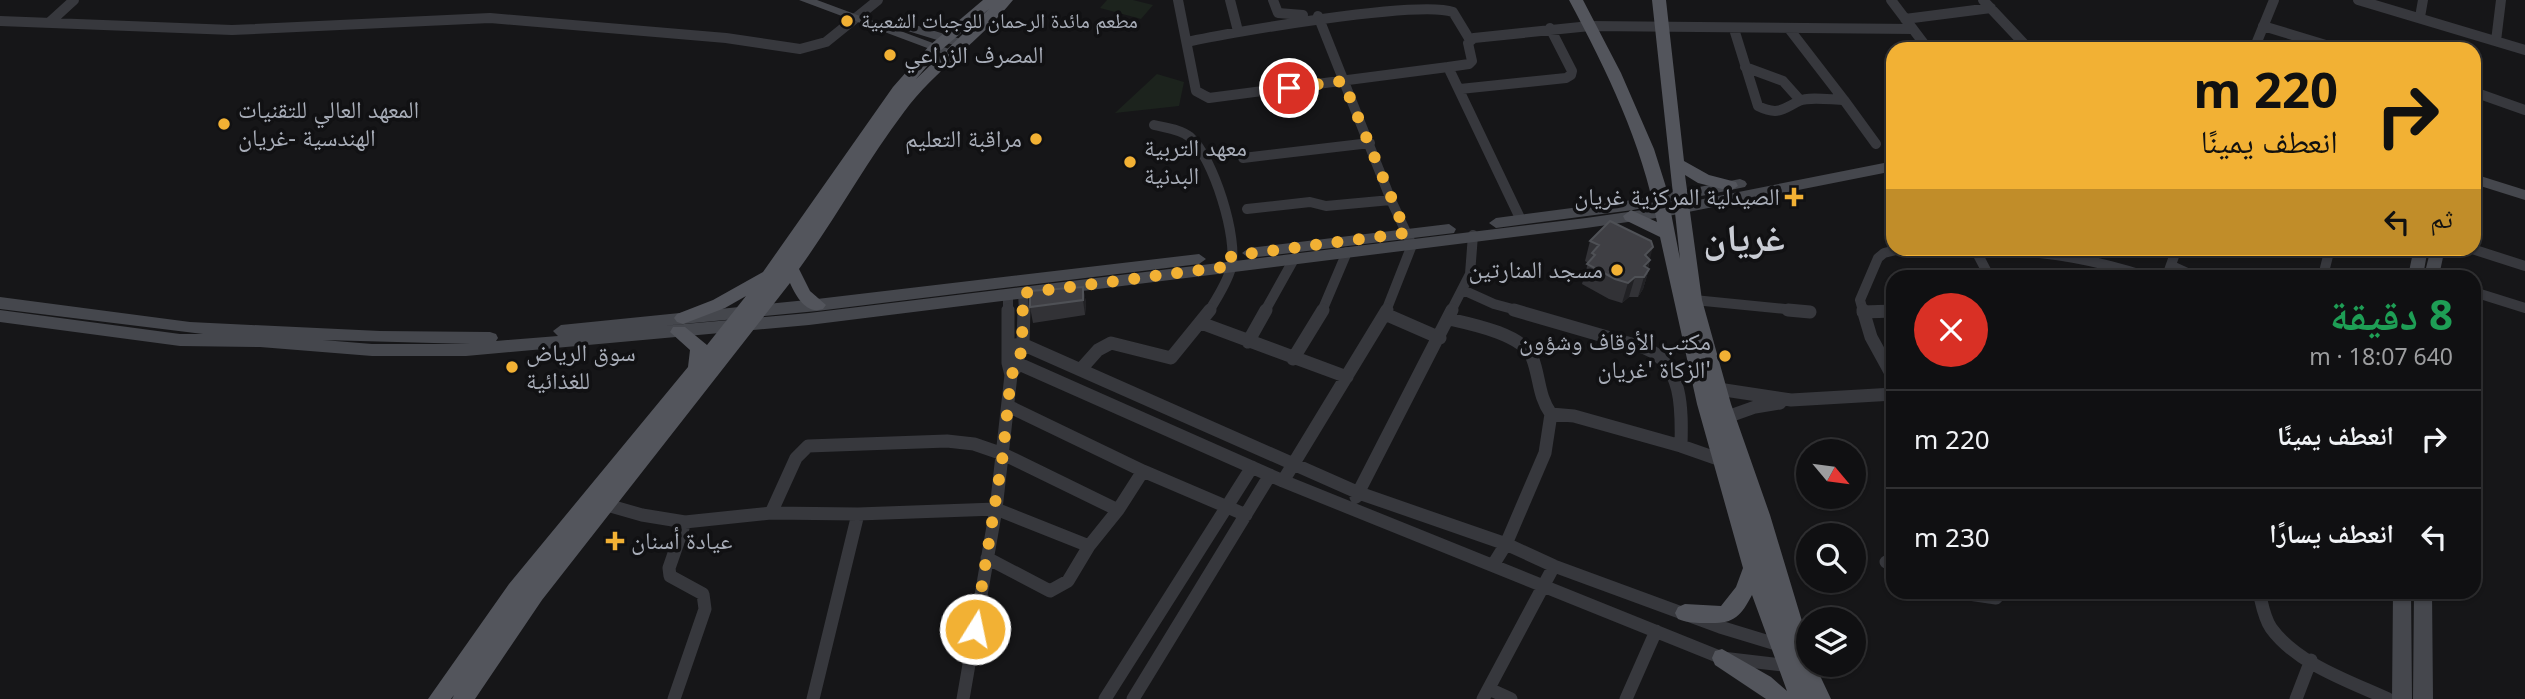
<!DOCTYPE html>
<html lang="ar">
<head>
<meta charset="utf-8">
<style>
	body { margin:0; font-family:"Noto Sans","Noto Naskh Arabic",sans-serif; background:#19191b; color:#f1f3f6; direction:rtl; height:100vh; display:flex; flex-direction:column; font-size:26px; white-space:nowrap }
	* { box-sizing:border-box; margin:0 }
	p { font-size:23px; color:#9c9d9f }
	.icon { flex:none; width:38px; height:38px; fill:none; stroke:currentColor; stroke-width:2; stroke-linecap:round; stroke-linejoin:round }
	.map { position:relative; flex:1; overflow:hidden; direction:ltr }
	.details { position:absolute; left:1886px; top:270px; width:595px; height:329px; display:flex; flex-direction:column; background:#101012; border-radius:21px; box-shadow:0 2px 5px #0004,0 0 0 2px #303032; direction:rtl }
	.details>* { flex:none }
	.guide { position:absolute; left:1886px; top:42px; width:595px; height:214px; border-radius:21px; box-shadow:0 2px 5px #0004,0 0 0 2px #303032; direction:rtl; background:#f2b134; color:#111; overflow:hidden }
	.needle { width:46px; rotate:119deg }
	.buttons { position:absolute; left:1796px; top:439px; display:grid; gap:14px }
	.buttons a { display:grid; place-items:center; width:70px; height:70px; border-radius:50%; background:#101012; box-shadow:0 2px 5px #0004,0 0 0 2px #303032; font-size:35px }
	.pin { position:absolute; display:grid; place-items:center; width:60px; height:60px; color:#fff; margin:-30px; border:4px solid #fff; border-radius:50%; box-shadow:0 2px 7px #0007 }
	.me { position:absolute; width:77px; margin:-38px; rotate:10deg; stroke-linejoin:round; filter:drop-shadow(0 0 5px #0008) }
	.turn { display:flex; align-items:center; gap:24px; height:147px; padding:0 28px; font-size:32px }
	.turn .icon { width:91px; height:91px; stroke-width:2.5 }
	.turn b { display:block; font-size:49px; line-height:60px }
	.then { display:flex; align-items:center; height:66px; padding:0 28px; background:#0003; gap:14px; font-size:26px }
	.round { display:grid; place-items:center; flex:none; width:74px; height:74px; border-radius:37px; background:#19191b }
	.summary { display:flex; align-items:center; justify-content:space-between; height:119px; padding:0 28px }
	h1 { font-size:42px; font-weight:700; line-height:52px; color:#1e9e55 }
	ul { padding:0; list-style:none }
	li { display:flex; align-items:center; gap:21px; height:98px; padding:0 28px; border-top:2px solid #303032 }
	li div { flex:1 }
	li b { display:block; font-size:26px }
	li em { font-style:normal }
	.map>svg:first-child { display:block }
	.green { fill:#1c231d }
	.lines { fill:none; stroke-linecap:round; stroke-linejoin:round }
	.street-far1 { stroke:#37383d; stroke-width:10 }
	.street { stroke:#37383d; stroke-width:13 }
	.secondary { fill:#45474d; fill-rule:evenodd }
	.primary { fill:#53555c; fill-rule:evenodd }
	.wall { fill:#323236 }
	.shaded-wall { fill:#212124 }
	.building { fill:#3f3f44; stroke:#4f5156; stroke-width:2 }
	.route { stroke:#f2b134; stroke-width:12; stroke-dasharray:0 21.6 }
	.poi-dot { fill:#f2b134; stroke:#111113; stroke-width:2.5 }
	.labels { text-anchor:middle; stroke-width:7; stroke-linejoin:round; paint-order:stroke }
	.far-poi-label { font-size:21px; fill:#a8adb8; stroke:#111113; text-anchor:start }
	.poi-label { font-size:24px; fill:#a8adb8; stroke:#111113; text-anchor:start }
	.town-label { font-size:38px; font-weight:bold; fill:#c9ccd4; stroke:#111113 }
</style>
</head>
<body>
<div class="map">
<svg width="2525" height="699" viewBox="0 0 2525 699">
	<rect width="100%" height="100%" fill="#161618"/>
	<path class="green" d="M1107,0H1133L1153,5L1141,19L1100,8Z
		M1157,74L1184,82L1179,106L1115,113Z"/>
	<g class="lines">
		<path class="street-far1" d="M1178,0L1196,91L1209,98L1448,67L1520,218
			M1230,0L1238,31
			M1273,0L1278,13L1303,15
			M1891,0L1928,49
			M1983,0L2029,49
			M2358,0L2525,50
			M1318,16L1391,200L1412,245L1386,311
			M2420,17L2423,0
			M1905,19L1991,8
			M0,21L232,30L490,18L726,38L800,49L826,42L878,0
			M51,21L74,0
			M2263,26L2339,49
			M1734,29L1758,106C1778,116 1783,109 1799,101C1810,96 1832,100 1844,100L1876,144
			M1790,30L1844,100
			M2496,41L2501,0
			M1187,42C1232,32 1419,0 1453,12L1470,40
			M2254,49L2274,0
			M1448,67L1469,64L1472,61L1468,43L1474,38L1590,26L1913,29
			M1745,67L1783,81L1800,100
			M1460,89L1566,78L1571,75L1572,71L1550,28
			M2474,92L2525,110
			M1154,125C1166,128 1180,129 1190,137C1213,157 1239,239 1231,268C1227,283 1217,298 1209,311
			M1243,158L1370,143
			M1247,209L1310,202L1326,206L1391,200
			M1947,248L1976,251L1989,276
			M2469,248L2525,266
			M1976,251C2034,248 2089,258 2145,276
			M2172,266L2194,276
			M2167,276L2177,248
			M2323,276L2330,248
			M1463,290L1494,304L1520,311
			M2474,292L2525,308
			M1023,293L1024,311
			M1008,295V311
			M1694,300L1805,311
			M1265,311L1294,259
			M1322,311L1347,252
			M1451,311L1470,274L1473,235
			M1863,311L1860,300L1878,258L1884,253L1904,248
			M1879,311H1894"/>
		<path class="street" d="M1788,310L1810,312
			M1863,310L1871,337L1894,379
			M1863,312L1894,311
			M1385,314L1440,338
			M1449,319C1471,324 1522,334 1532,357C1540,377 1538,396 1551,414
			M1201,323L1347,377
			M1248,342L1266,310
			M1008,346L1022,344L1359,493L1506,544L1554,566L1720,627L1786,647
			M1293,359L1323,310
			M1008,363L1019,364L1283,481L1722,658L1791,666
			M1015,369L1023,342L1024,310
			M1081,369L1098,350L1111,343L1171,358L1210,310
			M1718,389L1791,400L1894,394
			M1727,417L1755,407L1780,403
			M1681,446L1721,460
			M1143,471L1246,515
			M1283,481L1387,310
			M1356,497L1452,310
			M607,505L642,515L685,522L771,513L858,514L996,509L1089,546L1118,510L1143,471L1008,406
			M771,513L796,458L808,446L947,441L974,444L1003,454L1118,510
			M987,558L1050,591L1068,581L1089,546
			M1886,562H1894
			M1493,565L1506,544L1545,453L1551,414L1574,416L1681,446C1682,410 1683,364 1645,348L1514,310
			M1955,592L1996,598L2001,592
			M2259,592C2262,604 2264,618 2271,628C2297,664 2349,681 2388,699
			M1489,689L1511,699
			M674,699L705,609L703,594L670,576L669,568L685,522
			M813,699L858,514
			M963,699L996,509L1011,375L1008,363V310
			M1105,699L1252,467
			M1133,699L1270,475
			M1483,699L1554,566
			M1626,699L1656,631
			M2296,699L2311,660"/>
		<path class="secondary" d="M799,0H817L957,52L951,56L946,55Z
			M902,21L964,40L966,43L960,47L898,28L896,25Z
			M1894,161V171L1663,217L1586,228L809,325L466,356H372L260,347L180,346L0,322V310L180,334H203L0,309V297L190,322L380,331L490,332L496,334L498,338L496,341L558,336L553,331L561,325L817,299L1199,254L1206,259L1199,264L817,311L662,326L809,313L1586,218L1663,207ZM323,340L470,344H372Z
			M2474,174L2525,190V200L2474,184Z
			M1740,179L1745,181L1747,184L1745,187L1633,210L1496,228L1489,223L1496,218L1633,200Z
			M1449,224L1456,229L1454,233L1249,258L1242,253L1249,248Z
			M2414,248H2428L2423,276H2408Z
			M2431,248H2445L2439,276H2424Z
			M2393,592H2411L2412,699H2392Z
			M2414,592H2432L2433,699H2413Z"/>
		<path class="primary" d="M983,0H1013C980,41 935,70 904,112C866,162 836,218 799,269L810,291L826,305L823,309C806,315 796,296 790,283L542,600L475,699H452L454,695L451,699H428L509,584L688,367L690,350L670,332L673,327H685L707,345L746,296L725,308L683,324L677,322L674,318L677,314L713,300L763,272L893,87L930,45ZM989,9L916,79L940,51Z
			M1569,0H1583L1621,73L1654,149L1666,187L1680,259L1652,0H1666L1684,161L1709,175L1736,182L1738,186L1730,191L1698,183L1685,175L1702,300L1731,404L1770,515L1808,641V665H1815L1831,699H1766L1715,665L1712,658L1715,651L1722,649L1771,677L1787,691L1752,595C1740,618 1733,624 1707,623C1697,623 1687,623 1678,619L1675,613L1678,607L1685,604L1721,606L1736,587L1743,568L1697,404L1660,237L1625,220L1623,216L1631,210L1657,222C1642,143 1607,71 1569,0Z"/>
	</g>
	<path class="wall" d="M1590,241L1650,260L1648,268L1649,269L1643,289L1638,297H1629L1622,303L1609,299L1582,284L1588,263L1585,261Z
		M1083,287L1086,303L1085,315L1033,323L1030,307Z"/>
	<path class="shaded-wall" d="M1653,247L1646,274L1649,269L1643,289L1638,297L1644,277L1645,255Z
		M1635,277L1629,297L1622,303L1628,283Z
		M1083,287L1086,303L1085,315L1083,300Z"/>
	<path class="building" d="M1610,221L1651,241L1653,247L1645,255L1650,260L1644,266L1649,269L1644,277H1635L1628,283L1615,279L1587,264L1595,255L1592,253L1599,245L1590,241Z
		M1083,287V300L1030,307V291Z"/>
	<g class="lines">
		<path class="route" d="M975,629L1003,454L1011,375L1019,364L1022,344L1023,293L1232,266L1231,256L1406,233L1343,81L1289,88"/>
	</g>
	<g class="poi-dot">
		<circle cx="847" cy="21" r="7"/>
		<circle cx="890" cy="55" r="7"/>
		<circle cx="224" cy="124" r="7"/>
		<circle cx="1036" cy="139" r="7"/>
		<circle cx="1130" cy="162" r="7"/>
		<path d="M1790.5 186.5h7v7h7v7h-7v7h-7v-7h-7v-7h7z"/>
		<circle cx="1617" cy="270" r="7"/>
		<circle cx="1725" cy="356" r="7"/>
		<circle cx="512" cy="367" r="7"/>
		<path d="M611.5 530.5h7v7h7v7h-7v7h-7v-7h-7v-7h7z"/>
	</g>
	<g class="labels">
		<g class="far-poi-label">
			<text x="861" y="28">مطعم مائدة الرحمان للوجبات الشعبية</text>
		</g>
		<g class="poi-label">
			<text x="904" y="63">المصرف الزراعي</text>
			<text x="238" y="118">المعهد العالي للتقنيات<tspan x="238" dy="28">الهندسية -غريان</tspan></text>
			<text x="1022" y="147" text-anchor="end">مراقبة التعليم</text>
			<text x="1144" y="156">معهد التربية<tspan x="1144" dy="28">البدنية</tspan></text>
			<text x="1780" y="205" text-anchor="end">الصيدلية المركزية غريان</text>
			<text x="1603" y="278" text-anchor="end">مسجد المنارتين</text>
			<text x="1711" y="350" text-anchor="end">مكتب الأوقاف وشؤون<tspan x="1711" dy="28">الزكاة 'غريان'</tspan></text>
			<text x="526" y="361">سوق الرياض<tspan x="526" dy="28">للغذائية</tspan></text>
			<text x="631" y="549">عيادة أسنان</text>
		</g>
		<g class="town-label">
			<text x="1744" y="251">غريان</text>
		</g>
	</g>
</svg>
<div class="buttons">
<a><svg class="needle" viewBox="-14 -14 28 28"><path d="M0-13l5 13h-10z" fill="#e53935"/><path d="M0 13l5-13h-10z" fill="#9c9d9f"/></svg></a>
<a><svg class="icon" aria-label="search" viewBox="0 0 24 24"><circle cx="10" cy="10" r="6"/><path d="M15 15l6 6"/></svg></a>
<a><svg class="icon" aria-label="layers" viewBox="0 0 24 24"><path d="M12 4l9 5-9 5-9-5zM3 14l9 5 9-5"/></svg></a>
</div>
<div class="pin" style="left:1289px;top:88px;background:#d93025"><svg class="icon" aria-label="arrive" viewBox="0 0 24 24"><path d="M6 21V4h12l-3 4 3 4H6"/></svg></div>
<svg class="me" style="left:975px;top:629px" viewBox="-20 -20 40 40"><circle r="17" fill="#f2b134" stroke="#fff" stroke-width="3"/><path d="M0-11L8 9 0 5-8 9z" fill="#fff"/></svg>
<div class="guide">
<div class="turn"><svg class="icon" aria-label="right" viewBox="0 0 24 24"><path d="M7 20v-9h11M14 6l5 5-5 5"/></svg><div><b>220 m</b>انعطف يمينًا</div></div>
<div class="then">ثم<svg class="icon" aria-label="left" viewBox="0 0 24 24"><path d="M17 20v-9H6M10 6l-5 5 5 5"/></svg></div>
</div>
<section class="details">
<div class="summary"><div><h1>8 دقيقة</h1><p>640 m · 18:07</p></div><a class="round" style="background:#d93025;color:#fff"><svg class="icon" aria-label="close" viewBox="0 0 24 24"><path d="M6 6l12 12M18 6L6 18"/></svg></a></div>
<ul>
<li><svg class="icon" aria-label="right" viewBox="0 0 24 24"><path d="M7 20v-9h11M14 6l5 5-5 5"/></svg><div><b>انعطف يمينًا</b></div><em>220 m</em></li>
<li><svg class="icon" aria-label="left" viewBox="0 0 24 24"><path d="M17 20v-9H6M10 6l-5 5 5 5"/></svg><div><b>انعطف يسارًا</b></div><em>230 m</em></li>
</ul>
</section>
</div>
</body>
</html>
